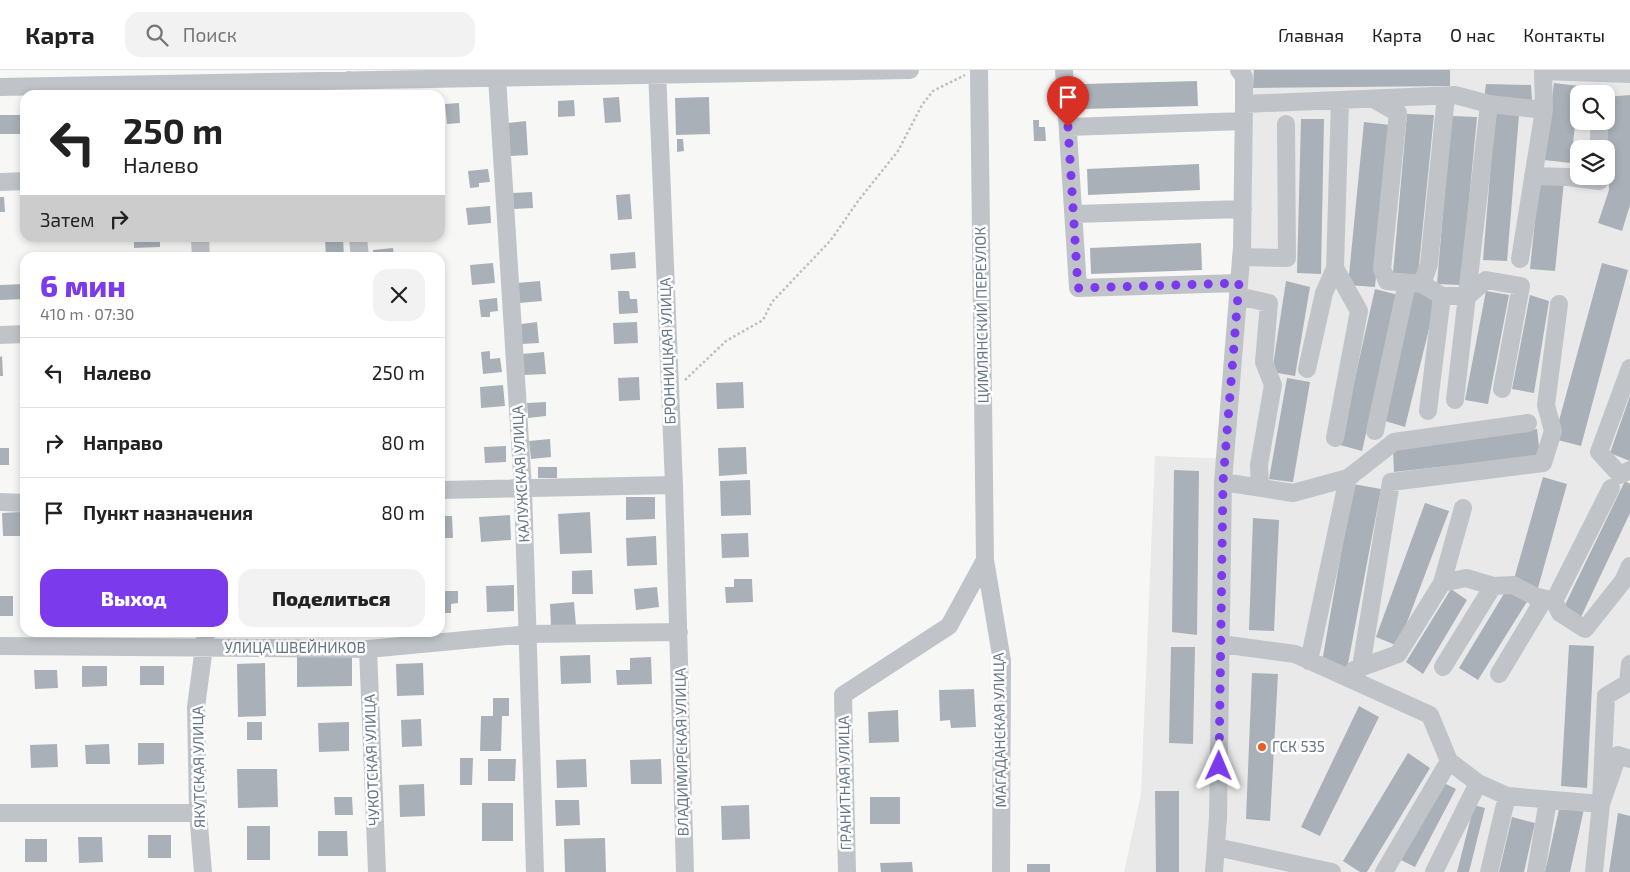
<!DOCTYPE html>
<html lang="ru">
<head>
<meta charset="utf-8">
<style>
	body { margin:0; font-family:"Exo 2",sans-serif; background:#f2f2f2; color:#222; height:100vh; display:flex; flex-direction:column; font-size:19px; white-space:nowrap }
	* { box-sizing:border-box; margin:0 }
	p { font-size:16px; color:#767676 }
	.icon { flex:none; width:28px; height:28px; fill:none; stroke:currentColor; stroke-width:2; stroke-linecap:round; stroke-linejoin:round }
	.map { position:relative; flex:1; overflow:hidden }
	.drawer { position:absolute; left:20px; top:182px; width:425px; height:385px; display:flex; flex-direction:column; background:#fff; border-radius:15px; box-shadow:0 2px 8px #0003 }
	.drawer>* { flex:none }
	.hud { position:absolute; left:20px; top:20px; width:425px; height:152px; border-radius:15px; box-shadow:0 2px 8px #0003; background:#fff; color:#222; overflow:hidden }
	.controls { position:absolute; left:1570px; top:15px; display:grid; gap:10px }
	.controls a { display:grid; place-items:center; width:45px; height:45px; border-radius:10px; background:#fff; box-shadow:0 2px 8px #0003; font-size:25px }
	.pin { position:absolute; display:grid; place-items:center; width:42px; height:42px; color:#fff; margin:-51px -21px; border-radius:50% 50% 50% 0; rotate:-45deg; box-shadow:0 0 5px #0007 }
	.pin .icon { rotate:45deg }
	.me { position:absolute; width:55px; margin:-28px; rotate:1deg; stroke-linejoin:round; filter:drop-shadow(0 0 4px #0008) }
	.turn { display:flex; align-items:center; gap:18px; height:105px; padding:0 20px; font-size:22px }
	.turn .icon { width:65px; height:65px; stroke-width:2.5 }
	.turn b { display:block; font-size:35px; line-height:42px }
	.then { display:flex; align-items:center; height:48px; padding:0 20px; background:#0003; gap:10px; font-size:19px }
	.round { display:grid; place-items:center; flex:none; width:52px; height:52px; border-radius:15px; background:#f2f2f2 }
	.summary { display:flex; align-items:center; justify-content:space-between; height:85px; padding:0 20px }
	h1 { font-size:30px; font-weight:800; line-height:38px; color:#7c3aed }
	.action { display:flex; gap:10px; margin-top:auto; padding:10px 20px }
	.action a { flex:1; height:58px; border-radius:15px; background:#7c3aed; color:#fff; font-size:20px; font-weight:800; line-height:58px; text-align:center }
	.action a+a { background:#f2f2f2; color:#222 }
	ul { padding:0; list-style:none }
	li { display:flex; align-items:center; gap:15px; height:70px; padding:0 20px; border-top:1px solid #e0e0e0 }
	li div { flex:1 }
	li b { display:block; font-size:19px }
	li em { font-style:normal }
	header { display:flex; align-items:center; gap:30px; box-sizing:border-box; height:70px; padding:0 25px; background:#fff; border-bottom:1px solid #e0e0e0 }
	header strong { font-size:24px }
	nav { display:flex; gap:28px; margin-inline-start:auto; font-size:18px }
	.search { width:350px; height:45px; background:#f2f2f2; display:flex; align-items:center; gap:12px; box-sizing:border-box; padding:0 18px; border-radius:15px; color:#767676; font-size:19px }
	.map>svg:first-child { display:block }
	.built { fill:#e8e9e8; fill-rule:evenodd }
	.building { fill:#a9b0b7 }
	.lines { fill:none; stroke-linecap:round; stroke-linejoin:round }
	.path { stroke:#bdbfc2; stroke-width:2.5; stroke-dasharray:2.5 2.5; stroke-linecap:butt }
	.minor { stroke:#c0c4c9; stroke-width:18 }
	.route { stroke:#7c3aed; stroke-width:9; stroke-dasharray:0 16.2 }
	.poi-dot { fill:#e85c25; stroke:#fff; stroke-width:2 }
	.labels { text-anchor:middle; stroke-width:5; stroke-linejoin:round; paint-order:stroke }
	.street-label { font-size:15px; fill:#667686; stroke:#fff }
	.poi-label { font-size:15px; fill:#667686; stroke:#fff; text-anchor:start }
</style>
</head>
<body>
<header>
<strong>Карта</strong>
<div class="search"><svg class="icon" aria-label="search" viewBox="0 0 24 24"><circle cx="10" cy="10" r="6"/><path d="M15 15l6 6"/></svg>Поиск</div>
<nav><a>Главная</a><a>Карта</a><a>О нас</a><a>Контакты</a></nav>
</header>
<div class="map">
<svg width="1630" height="802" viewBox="0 0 1630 802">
	<rect width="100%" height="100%" fill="#f7f8f5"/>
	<path class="built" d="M1248,0H1630V802H1124L1141,724L1155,386L1232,389ZM1579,24H1606V51H1579ZM1579,79H1606V106H1579Z"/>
	<path class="building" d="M1254,0H1450V16L1253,18Z
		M1197,11L1198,36L1083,39V14Z
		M1554,13L1579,16L1571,93L1544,90Z
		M1486,14L1531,15L1532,30H1484Z
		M1630,25V135L1622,161L1598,153L1609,120L1606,27Z
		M619,27L621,52L605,53L603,28Z
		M709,27L710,64L676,65L675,28Z
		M574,30L575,46L558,47V31Z
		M459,33L460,53L447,54L445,34Z
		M1495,43L1519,45L1507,191L1483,190Z
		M1407,44L1434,45L1418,205L1393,203Z
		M0,45H23L24,64H0Z
		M1451,46L1477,47L1461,215L1437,214Z
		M1301,49H1324L1321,204L1297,203Z
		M1033,50H1039V57H1045L1046,71H1034Z
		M526,51L528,85L510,86L508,53Z
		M1364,52L1390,55L1375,217L1348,215Z
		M677,69H683L684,81L677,82Z
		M1199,94L1200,120L1088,125L1087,99Z
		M488,99L490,112L479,113V117L470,118L468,101Z
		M1564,111L1555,201L1530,199L1539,112Z
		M532,122L533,138L513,139L512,123Z
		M630,124L632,149L618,150L616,125Z
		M0,127H4L5,142H0Z
		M20,127H25V143H21Z
		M490,136L491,153L468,155L466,138Z
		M134,168H160V177L134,178Z
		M343,168L344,188H326L325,169Z
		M1201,173L1202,200L1091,204L1090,178Z
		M393,178L394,188H373V180Z
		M635,182L636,198L611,200L610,184Z
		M493,193L495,213L472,215L470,195Z
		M1602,193L1628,200L1581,376L1554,369Z
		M540,211L542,231L519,233L517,213Z
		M1286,211L1310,217L1295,306L1272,302Z
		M25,214V229L0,230V215Z
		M1375,219L1398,225L1362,381L1340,375Z
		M1413,219L1437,226L1405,357L1382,350Z
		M618,221H629L630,229H637L638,243L619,244Z
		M1486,221L1509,225L1488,334L1465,330Z
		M1530,225L1549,231L1534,323L1512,319Z
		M497,228L498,241L490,242V247H481L479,230Z
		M537,252L539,273L522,274L521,254Z
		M637,252L638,273L614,274L613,253Z
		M490,281V289L500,288L502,302L483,304L481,282Z
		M544,282L546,304L523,305L522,284Z
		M2,286L3,306H0V287Z
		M639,307L640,330L619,331L618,308Z
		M1287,308L1310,312L1293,412L1269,409Z
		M743,312L744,338L717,339L716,313Z
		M503,315L505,336L481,338L480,317Z
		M1630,326V391L1610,383Z
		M546,332V346L528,348L527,333Z
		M1537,359L1540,386L1394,402L1393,379Z
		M550,369L551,387L531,389L529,371Z
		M506,376V392L485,393L484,377Z
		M746,377L747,404L719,406L718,378Z
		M0,378H9V395H0Z
		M538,397H557V408H538Z
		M1174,400L1199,401L1197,565L1172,562Z
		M1543,407L1567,414L1538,518L1514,509Z
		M750,410L751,445L721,446L720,411Z
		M1625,411L1630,414V443L1581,547L1563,539Z
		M1353,414L1381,419L1347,599L1322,592Z
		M626,427H655V449L626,450Z
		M1425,433L1449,441L1398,576L1376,567Z
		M20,442L21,466H3L2,443Z
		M590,442L592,483L560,484L558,444Z
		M510,445L511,470L481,472L479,447Z
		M440,446H452L453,468H440Z
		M1253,448L1279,450L1274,561L1249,560Z
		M748,463L749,487L722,488L721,464Z
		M656,466L657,495L627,496L626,468Z
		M592,500L593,524H572V501Z
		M734,509H752L753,532L726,533L725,517H734Z
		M514,515V541L487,542L486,516Z
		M657,517L659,537L636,540L634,519Z
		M1508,517L1528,530L1478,610L1459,598Z
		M1451,519L1467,530L1423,604L1406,592Z
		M440,521H458V533L451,534V543H440Z
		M0,526H13V546H0Z
		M574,532L576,556L551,557L550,534Z
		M1569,575L1594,576L1587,718L1561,716Z
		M1171,577H1195L1193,674L1169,673Z
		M352,583V616L297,617V584Z
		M590,585L591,613L561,614L560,586Z
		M651,587L652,614L617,615L616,600H630V588Z
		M265,593L266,646L238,647L237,594Z
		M423,593L424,625L397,626L396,594Z
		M82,596H107V616L82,617Z
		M140,596H164V615H140Z
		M34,600H57L58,618L35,619Z
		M1252,603L1278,604L1270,751L1246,749Z
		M974,619L976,657L951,658L950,650L940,651L939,620Z
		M493,628H509V646H502L501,681H480L481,646H493Z
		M1359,636L1379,647L1320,766L1301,757Z
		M898,640L899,672L869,673L868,642Z
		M421,649L422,676L402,677L401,650Z
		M247,652H262V670H247Z
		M349,652V681L319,682L318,653Z
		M138,673H164V694L138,695Z
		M57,674L58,697L31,698L30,675Z
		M109,674L110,694H86L85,675Z
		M1408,683L1430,698L1367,802H1360L1343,791Z
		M460,688H473L472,715H460Z
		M488,689H516L515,711H488Z
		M586,689L587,717L557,718L556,690Z
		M661,689L662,714H631L630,690Z
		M237,699H277L278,737L238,738Z
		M1442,712L1456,719L1415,797L1401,790Z
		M424,714L425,746L400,747L399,715Z
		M1155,721H1179V802H1156Z
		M334,727H352L353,745H335Z
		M870,727H900V754H870Z
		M555,730H579L580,755L556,756Z
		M482,733H513V771H482Z
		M749,735L750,769L722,770L721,736Z
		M1474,735L1485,738L1469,802H1457Z
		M1560,735L1584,739L1570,802H1545Z
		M1618,743L1630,746V802H1609Z
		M1512,747L1535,753L1524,802H1499Z
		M247,756H270V790H247Z
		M318,761H347L348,786H318Z
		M148,765H171V788H148Z
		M78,767H102L103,792L79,793Z
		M605,768L606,802H565L564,769Z
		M25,769H47V792H25Z
		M912,792L913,802H881L880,793Z
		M1027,794H1050V802H1027Z"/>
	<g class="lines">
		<path class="path" d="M685,310L726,271L763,250L772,232L831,170L858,131L898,81L922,35L933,21L965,5"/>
		<path class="minor" d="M657,0L674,415L685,802
			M979,0L985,490L1002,591L1001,802
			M1064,0L1078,218L1239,213
			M497,7L523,419L535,802
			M349,10L350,25
			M0,17L910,0
			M1373,29L1398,43L1382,199L1387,211L1422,214L1442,226H1468L1486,210L1521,216L1502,319
			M1244,34L1455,25L1489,34L1544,40L1543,1L1630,4
			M1068,57L1244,51
			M1599,79V51
			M1533,106L1568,107L1599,111V106
			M0,112L25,111
			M1074,144L1243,139
			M200,168L201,188
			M358,168L360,188
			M1241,187L1287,188L1286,54
			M1520,189L1544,40
			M1422,214L1429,194L1446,26
			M1238,226L1269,233L1264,292L1273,315L1259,395L1260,417
			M0,265L25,264
			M1630,298L1599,382L1620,405L1630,400
			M1307,299L1324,223L1335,198L1340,30
			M1455,330L1489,34
			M1428,341L1442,226
			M1375,361L1407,213
			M1335,368L1359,241L1335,198
			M1223,412L1293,423L1348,408L1394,372L1528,353
			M440,420L674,415
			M0,432L25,433
			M1442,513L1463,438
			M1554,531L1611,418
			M1221,574L1295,584L1430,645L1449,691L1478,713L1507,726L1601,734L1618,685L1630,689
			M0,576L368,579L529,564L679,562
			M368,579L377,802
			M1309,591L1348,408
			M1361,597L1391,412L1543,393L1553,361L1546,335L1559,234
			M1443,597L1493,516
			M1354,600L1398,584L1442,513L1466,508L1493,516L1513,515L1534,526L1554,531L1560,543L1585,559L1623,511L1630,496
			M1499,604L1544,529
			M0,743H198
			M1216,777L1332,802
			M203,802L198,743L196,637L206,562
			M847,802L843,625L949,556L985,490
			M1214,802L1218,748L1223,412L1242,177L1244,34V7L1239,0
			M1384,802L1449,691
			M1434,802L1478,713
			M1489,802L1507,726
			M1536,802L1548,730
			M1594,802L1601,734L1606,626L1628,613L1630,594"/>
	</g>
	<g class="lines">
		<path class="route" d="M1068,57L1078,218L1239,213L1223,412L1219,696"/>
	</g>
	<circle class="poi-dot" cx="1262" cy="677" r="5"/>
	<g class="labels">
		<g class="street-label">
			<text transform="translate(982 245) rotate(-91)" y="5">ЦИМЛЯНСКИЙ ПЕРЕУЛОК</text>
			<text transform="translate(668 281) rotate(-92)" y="5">БРОННИЦКАЯ УЛИЦА</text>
			<text transform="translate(521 404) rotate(-93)" y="5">КАЛУЖСКАЯ УЛИЦА</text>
			<text x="295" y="583">УЛИЦА ШВЕЙНИКОВ</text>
			<text transform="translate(1000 660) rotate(-91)" y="5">МАГАДАНСКАЯ УЛИЦА</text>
			<text transform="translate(682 682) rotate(-91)" y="5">ВЛАДИМИРСКАЯ УЛИЦА</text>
			<text transform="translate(372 690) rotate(-92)" y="5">ЧУКОТСКАЯ УЛИЦА</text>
			<text transform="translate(199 697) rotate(-91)" y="5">ЯКУТСКАЯ УЛИЦА</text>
			<text transform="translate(845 713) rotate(-91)" y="5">ГРАНИТНАЯ УЛИЦА</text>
		</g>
		<g class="poi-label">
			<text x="1272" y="682">ГСК 535</text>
		</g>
	</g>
</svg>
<div class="controls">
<a><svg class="icon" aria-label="search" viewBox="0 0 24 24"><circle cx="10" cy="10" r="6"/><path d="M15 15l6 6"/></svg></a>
<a><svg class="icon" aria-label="layers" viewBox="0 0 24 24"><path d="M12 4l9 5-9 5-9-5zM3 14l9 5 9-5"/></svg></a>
</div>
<div class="pin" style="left:1068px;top:57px;background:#d93025"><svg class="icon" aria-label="arrive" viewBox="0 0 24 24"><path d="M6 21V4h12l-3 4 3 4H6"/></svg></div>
<svg class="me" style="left:1219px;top:696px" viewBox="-20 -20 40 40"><path d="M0-17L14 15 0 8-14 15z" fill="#7c3aed" stroke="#fff" stroke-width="4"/></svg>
<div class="hud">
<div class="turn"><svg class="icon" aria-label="left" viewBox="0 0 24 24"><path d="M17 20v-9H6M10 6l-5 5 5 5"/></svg><div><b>250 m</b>Налево</div></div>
<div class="then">Затем<svg class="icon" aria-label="right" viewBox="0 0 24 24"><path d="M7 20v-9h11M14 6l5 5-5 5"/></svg></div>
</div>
<section class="drawer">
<div class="summary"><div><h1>6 мин</h1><p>410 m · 07:30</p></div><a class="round"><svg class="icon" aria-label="close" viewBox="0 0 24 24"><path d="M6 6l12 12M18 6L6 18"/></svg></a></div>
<ul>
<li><svg class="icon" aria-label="left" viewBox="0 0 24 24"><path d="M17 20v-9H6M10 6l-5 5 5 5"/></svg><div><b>Налево</b></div><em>250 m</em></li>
<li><svg class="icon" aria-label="right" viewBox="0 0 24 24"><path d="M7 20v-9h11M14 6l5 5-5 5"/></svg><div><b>Направо</b></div><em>80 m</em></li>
<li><svg class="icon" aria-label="arrive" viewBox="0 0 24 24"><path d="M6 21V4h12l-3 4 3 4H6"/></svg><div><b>Пункт назначения</b></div><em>80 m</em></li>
</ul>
<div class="action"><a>Выход</a><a>Поделиться</a></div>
</section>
</div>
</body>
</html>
